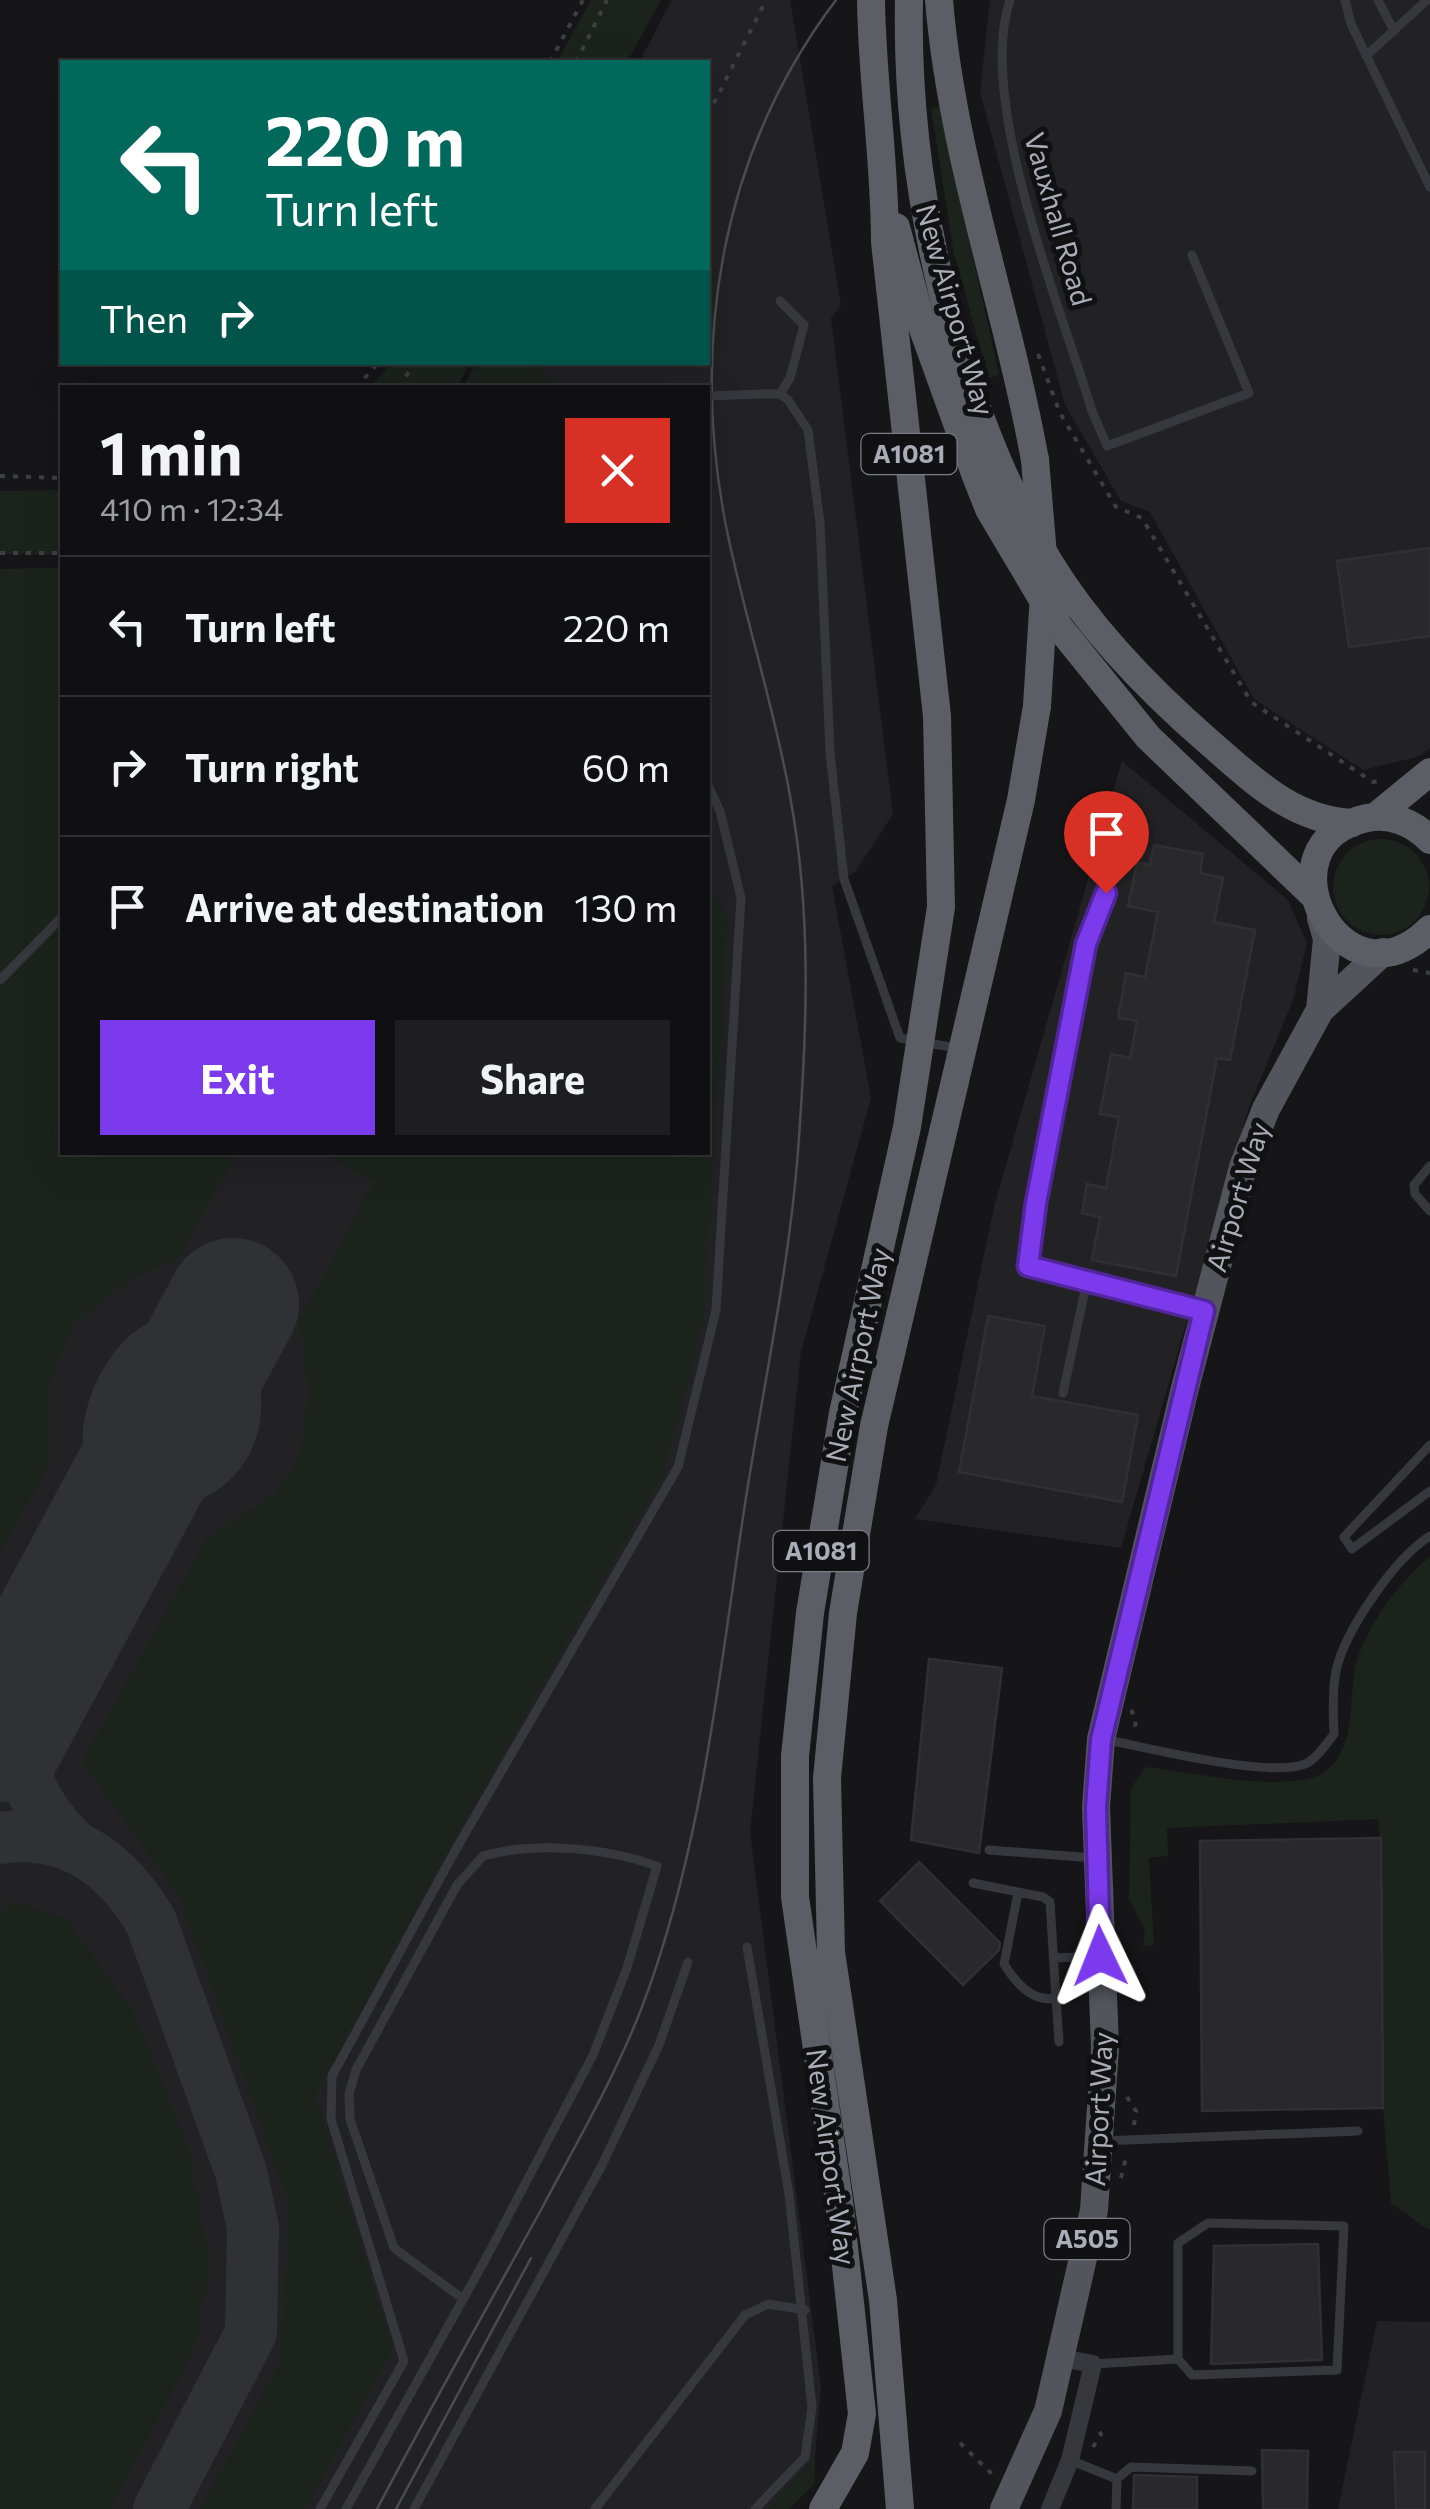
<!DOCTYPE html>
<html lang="en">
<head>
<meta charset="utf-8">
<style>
	body { margin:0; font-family:Commissioner,sans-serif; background:#1e1e20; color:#f1f3f6; height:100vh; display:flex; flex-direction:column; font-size:38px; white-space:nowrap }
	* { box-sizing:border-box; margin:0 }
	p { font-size:32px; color:#9c9d9f }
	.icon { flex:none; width:55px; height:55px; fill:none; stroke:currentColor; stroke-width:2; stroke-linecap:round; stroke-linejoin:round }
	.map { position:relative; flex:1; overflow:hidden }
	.details { position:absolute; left:60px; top:385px; width:650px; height:770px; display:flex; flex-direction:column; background:#101012; border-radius:0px; box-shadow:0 10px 40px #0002,0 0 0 2px #303032 }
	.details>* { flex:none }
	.hud { position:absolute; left:60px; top:60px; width:650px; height:305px; border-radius:0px; box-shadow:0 10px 40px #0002,0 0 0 2px #303032; background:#00695c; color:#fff; overflow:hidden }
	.pin { position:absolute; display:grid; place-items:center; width:85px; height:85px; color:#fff; margin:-102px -42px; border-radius:50% 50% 50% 0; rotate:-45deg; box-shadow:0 0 10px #0007 }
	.pin .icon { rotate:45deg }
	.me { position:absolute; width:110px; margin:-55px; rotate:358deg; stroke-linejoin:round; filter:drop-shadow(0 0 8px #0008) }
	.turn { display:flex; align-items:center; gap:35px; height:210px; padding:0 40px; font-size:45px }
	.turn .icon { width:130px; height:130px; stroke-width:2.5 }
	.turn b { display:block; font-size:70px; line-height:85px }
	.then { display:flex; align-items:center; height:95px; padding:0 40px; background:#0003; gap:20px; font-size:38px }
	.round { display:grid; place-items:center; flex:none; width:105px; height:105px; border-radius:0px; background:#1e1e20 }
	.head { display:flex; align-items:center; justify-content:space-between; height:170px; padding:0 40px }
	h1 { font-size:60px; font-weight:700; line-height:75px }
	.primary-button { display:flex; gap:20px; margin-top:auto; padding:20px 40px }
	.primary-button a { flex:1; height:115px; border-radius:0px; background:#7c3aed; color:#fff; font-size:40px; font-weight:700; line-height:115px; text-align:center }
	.primary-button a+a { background:#1e1e20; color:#f1f3f6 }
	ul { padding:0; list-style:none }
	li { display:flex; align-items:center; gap:30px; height:140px; padding:0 40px; border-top:2px solid #303032 }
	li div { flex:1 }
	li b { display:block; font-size:38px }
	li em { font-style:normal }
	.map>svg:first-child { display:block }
	.built { fill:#222225 }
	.green { fill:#1c231d }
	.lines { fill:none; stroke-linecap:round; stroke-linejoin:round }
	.taxiway { stroke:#303135; stroke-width:52 }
	.runway { stroke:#303135; stroke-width:132 }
	.building { fill:#29292c; stroke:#303034; stroke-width:2.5 }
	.path { stroke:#3d3f44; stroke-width:4; stroke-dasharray:5 8; stroke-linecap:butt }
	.service { stroke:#37383d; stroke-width:9 }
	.minor { stroke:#37383d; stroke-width:18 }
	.primary { stroke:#53555c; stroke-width:28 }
	.trunk { stroke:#5b5e65; stroke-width:28 }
	.tram { stroke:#4a4c52; stroke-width:2.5 }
	.service-bridge { stroke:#37383d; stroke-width:9 }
	.trunk-bridge { stroke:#5b5e65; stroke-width:28 }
	.route-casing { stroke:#51269a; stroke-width:25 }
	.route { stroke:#7c3aed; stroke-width:18 }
	.labels { text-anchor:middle; stroke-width:10; stroke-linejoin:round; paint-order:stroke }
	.shield { fill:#111113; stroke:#7b7e86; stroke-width:2.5 }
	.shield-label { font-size:25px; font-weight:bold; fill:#a8adb8 }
	.street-label { font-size:28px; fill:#a8adb8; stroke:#111113 }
</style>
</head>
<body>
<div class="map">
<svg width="1430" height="2509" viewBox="0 0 1430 2509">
	<rect width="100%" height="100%" fill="#161618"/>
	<path class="built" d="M672,0H790L841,305L831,318L893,814L855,872L832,886L871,1098L801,1352L750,1832L821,2387L815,2457L768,2509H0V569L62,568V1152H708V388L463,387L477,363L708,362V62H639Z
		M990,0H1430V748L1420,756L1363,770L1254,699L1150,512L1121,501L1065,405L980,92Z
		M1122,761L1288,900L1307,943L1293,1000L1249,1107L1121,1548L915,1519L936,1485L994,1207Z
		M1377,2321L1430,2322V2509H1338Z"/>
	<path class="green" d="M591,0H661L627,62H557Z
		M939,106L999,374L989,379L954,254L931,108Z
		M477,362L525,363L568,387H463Z
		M391,363V362L470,363L457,387H371Z
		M62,490V555L0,554V491Z
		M62,568V1152L236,1153L179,1258L132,1279L72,1326L50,1382V1462L0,1554V569Z
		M1333 887a48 48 0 1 1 96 0a48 48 0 1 1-96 0Z
		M708,885L728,916L703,1320L663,1474L463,1823L315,2096L393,2349L305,2509H200L281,2361L289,2204L179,1896L82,1762L208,1536L275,1494L299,1458L309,1393L299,1321L374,1182L325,1153L708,1152Z
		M1430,1556V2229H1427L1391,2203L1383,2108L1379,1819L1167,1828L1168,1856L1149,1858L1154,1945L1143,1947L1145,1931L1129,1898L1131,1788L1146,1767C1192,1772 1270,1791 1314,1777C1362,1760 1345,1692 1359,1654C1374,1615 1399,1584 1430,1556Z
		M13,1901L66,1919L133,2011L188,2146L210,2266L195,2347L111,2509H0V1912Z
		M815,2457V2483L789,2509H768Z"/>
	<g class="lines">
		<path class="taxiway" d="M191,1335L215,1337C246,1385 246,1456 183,1478C169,1483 154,1490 138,1484C81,1464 118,1372 155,1349C166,1342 180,1339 191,1335Z
			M22,1695C11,1753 28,1802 70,1842
			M0,1838C69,1828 117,1864 151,1922L241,2172L253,2228L251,2333L159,2509"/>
		<path class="runway" d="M0,1736L233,1304"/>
	</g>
	<path class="building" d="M1430,548V636L1349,647L1337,561Z
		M1154,845L1203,854L1200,873L1223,878L1214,922L1255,930L1230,1060L1217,1058L1176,1276L1092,1260L1100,1217L1082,1213L1087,1184L1106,1188L1119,1117L1100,1114L1111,1054L1130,1058L1137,1021L1118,1018L1126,973L1145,977L1158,912L1128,906L1137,863L1150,865Z
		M988,1316L1045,1326L1032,1396L1138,1415L1122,1502L959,1472Z
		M929,1659L1002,1668L979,1853L911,1840Z
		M1381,1838L1383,2108L1202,2111L1200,1841Z
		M919,1862L1000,1943L999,1950L963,1985L880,1901Z
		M1318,2244L1322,2360L1211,2364L1214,2246Z
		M1262,2450L1308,2451L1307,2509H1263Z
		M1394,2452H1425V2509H1396Z
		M1134,2475L1197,2477V2509H1133Z"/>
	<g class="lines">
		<path class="path" d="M550,62L583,0
			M576,62L607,0
			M708,115L766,0
			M1038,354L1060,413L1116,507L1142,518L1251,702L1373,782L1383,780
			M356,388L379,362
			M400,388L414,362
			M0,476L62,478
			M0,553H62
			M1413,970L1430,973
			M1131,1710L1136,1720L1134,1734
			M1127,2097L1136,2111L1134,2125
			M1121,2178L1127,2153
			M960,2443L995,2477
			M1093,2447L1101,2434L1096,2425"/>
		<path class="service" d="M1010,0C976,100 1061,308 1092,411L1107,446L1249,393L1192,255
			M1345,0L1351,24L1430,187
			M1378,0L1394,31
			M1366,56L1427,0
			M620,388H626
			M761,394H780L788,400L808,430L820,523L830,753L844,879L900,1038L956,1048
			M780,394L790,378L804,325L780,301
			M1106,893L1086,944L1028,1265L1203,1311
			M0,980L62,917
			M1430,1166L1414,1185L1415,1194L1430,1211
			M1063,1393L1087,1281
			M1430,1445L1344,1537L1352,1549L1430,1491
			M1107,1740C1146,1747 1274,1780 1307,1763C1317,1758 1327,1743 1334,1734C1333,1714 1332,1691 1336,1671C1345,1630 1395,1558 1430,1536
			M989,1850L1094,1858
			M973,1883L1043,1897L1050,1902L1056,1998C1033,2003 1015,1982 1004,1964L1018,1893
			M747,1947L789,2194L812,2407L805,2457L755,2509
			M1055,1958L1098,1956
			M1056,1998L1059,2042
			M1101,2141L1358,2131
			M1093,2364L1178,2359L1192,2375L1337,2370L1344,2226L1208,2223L1178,2243V2359
			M1070,2460L1117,2479L1116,2509
			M1117,2479L1131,2467L1252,2471
			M320,2509L404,2361L331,2119L332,2076L455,1851L678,1467L716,1310L741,898L720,811L708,786
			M346,2509L485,2260L593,2055L627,1968L657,1866C607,1848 536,1841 483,1856L457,1885L356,2070L349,2094L350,2119L394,2248L463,2299
			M414,2509L601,2167L659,2045L688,1962
			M595,2509L745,2315L768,2304L805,2310"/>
		<path class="minor" d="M1050,2509L1070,2460L1093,2364L1061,2358"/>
		<path class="primary" d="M1320,1010L1327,939L1321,918
			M1004,2509L1048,2411L1094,2210L1105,2048L1096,1807L1101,1739L1185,1388L1243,1167L1266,1109L1320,1010L1383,952"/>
		<path class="trunk" d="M909,0C905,183 954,403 1049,562C1091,631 1149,690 1210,743C1253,780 1292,820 1352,823
			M939,0C952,157 1007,306 1035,460
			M896,227L923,329L976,476L989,509L1059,627L1148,737L1313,895
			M1375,817L1430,772
			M1430,840C1414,823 1390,813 1367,818C1253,842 1342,1017 1430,929
			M823,2509L855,2453L862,2414L839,2201L795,1897V1756L810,1613L843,1413L907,1127L941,907L937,716L885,242C885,161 872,81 871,0
			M900,2509L883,2300L831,1952L827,1778L843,1613L874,1426L1021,800L1037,706"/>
		<path class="tram" d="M377,2509C430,2408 487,2308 542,2208C577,2142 615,2077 642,2007C703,1846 719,1673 745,1504C763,1387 789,1269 798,1151C807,1032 812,913 790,796C774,705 744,616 726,526C690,341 721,152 836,0
			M396,2509L531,2258"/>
		<path class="service-bridge" d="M708,396L761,394"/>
		<path class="trunk-bridge" d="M1035,460L1045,579L1037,706"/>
	</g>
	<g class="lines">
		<defs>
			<path id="route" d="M1100,1956L1096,1808L1101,1740L1204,1311L1028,1266L1036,1203L1086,944L1106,893"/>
		</defs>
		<use href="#route" class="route-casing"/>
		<use href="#route" class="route"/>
	</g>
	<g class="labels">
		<g class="shield">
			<rect x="861.5" y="434" width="95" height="40" rx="8"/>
			<rect x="773.5" y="1531" width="95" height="40" rx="8"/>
			<rect x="1044.5" y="2219" width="85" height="40" rx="8"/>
		</g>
		<g class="shield-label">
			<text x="909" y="463">A1081</text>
			<text x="821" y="1560">A1081</text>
			<text x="1087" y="2248">A505</text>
		</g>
		<g class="street-label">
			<text transform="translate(1058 219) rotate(74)" y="10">Vauxhall Road</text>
			<text transform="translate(955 310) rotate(74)" y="10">New Airport Way</text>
			<text transform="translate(1238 1197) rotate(-73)" y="10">Airport Way</text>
			<text transform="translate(858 1355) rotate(-78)" y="10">New Airport Way</text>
			<text transform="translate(1099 2109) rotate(-87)" y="10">Airport Way</text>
			<text transform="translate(831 2157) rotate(82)" y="10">New Airport Way</text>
		</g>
	</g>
</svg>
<div class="pin" style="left:1106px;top:893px;background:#d93025"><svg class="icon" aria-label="arrive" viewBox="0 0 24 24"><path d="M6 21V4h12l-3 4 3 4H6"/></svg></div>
<svg class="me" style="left:1100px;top:1956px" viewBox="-20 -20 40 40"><path d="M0-17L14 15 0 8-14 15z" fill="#7c3aed" stroke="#fff" stroke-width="4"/></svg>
<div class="hud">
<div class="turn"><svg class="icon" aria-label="left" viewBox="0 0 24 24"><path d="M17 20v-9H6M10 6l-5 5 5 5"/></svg><div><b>220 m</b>Turn left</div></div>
<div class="then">Then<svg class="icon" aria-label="right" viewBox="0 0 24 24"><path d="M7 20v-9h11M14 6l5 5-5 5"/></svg></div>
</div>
<section class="details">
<div class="head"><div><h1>1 min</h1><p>410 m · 12:34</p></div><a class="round" style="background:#d93025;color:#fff"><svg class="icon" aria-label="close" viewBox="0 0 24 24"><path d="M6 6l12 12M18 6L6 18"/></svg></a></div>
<ul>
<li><svg class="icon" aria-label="left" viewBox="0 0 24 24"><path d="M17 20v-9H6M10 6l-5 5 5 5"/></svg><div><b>Turn left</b></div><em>220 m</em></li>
<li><svg class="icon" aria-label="right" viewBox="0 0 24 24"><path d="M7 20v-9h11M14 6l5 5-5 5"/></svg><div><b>Turn right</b></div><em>60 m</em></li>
<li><svg class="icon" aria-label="arrive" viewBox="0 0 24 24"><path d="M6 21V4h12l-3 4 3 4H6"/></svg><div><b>Arrive at destination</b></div><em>130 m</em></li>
</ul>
<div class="primary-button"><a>Exit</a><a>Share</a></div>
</section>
</div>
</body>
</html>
